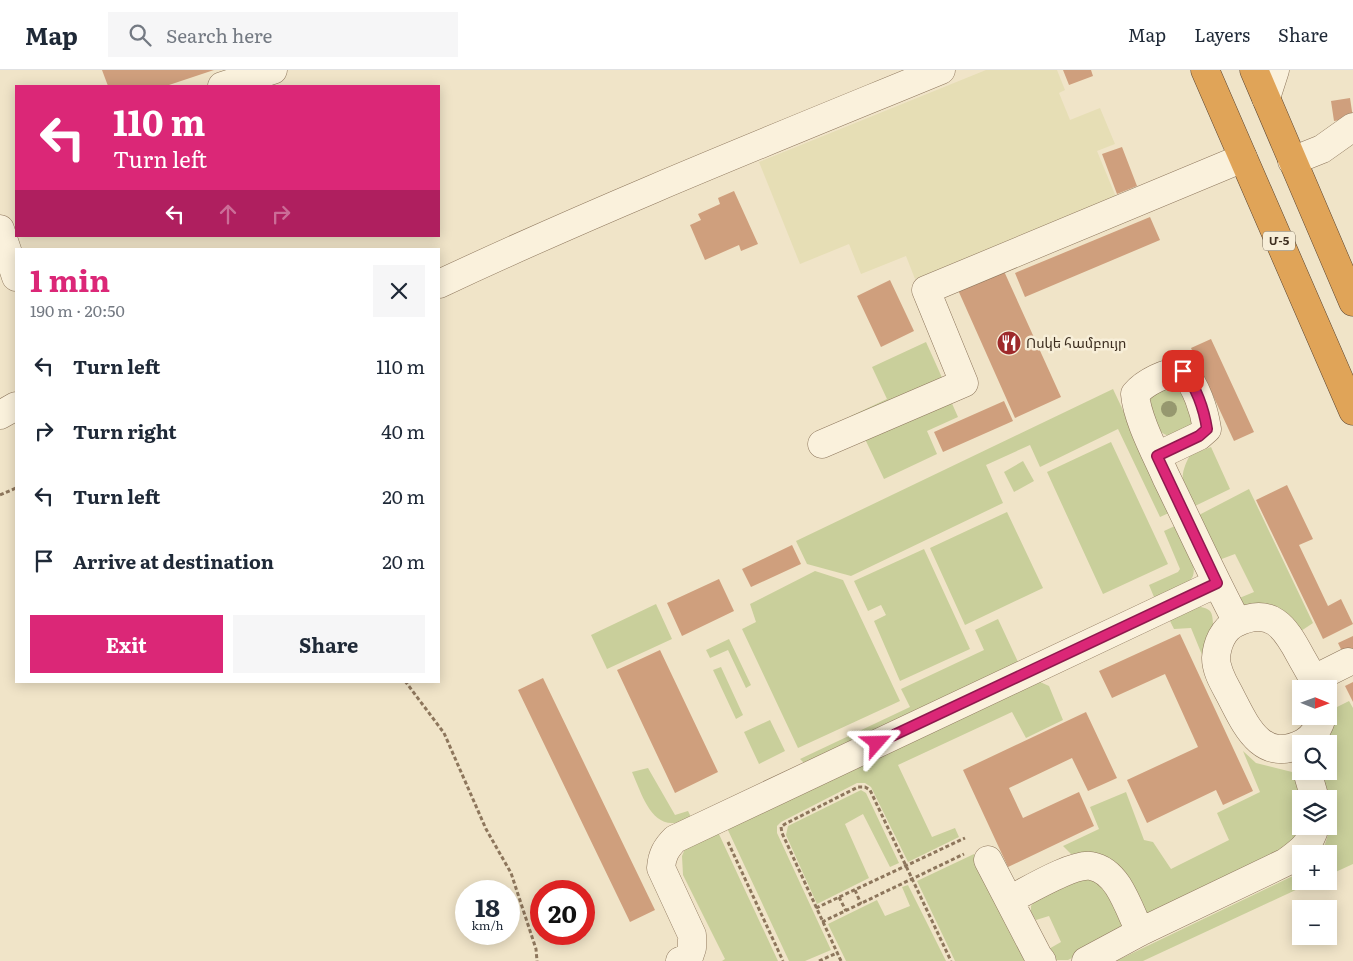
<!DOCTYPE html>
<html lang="en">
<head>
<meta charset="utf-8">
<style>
	body { margin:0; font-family:Literata,"Noto Sans Armenian",serif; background:#f6f6f7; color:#1f2937; height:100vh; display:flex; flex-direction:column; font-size:19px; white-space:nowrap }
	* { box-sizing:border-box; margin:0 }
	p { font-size:16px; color:#747a83 }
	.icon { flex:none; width:28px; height:28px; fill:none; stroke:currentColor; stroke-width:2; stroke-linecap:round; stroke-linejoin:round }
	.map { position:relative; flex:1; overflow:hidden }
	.panel { position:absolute; left:15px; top:178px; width:425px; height:435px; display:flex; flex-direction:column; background:#fff; border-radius:0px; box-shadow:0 2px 12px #0003 }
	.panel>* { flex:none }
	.hud { position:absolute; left:15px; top:15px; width:425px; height:152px; border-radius:0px; box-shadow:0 2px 12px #0003; background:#db2777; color:#fff; overflow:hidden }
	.needle { width:32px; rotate:91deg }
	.fabs { position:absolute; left:1292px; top:610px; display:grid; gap:10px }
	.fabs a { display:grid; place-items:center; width:45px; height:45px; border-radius:0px; background:#fff; box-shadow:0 2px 12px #0003; font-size:25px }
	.speed { position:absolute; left:455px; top:810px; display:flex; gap:10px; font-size:25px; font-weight:700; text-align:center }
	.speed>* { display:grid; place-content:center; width:65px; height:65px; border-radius:50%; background:#fff; box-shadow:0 2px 12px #0003; line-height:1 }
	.speed small { font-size:12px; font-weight:400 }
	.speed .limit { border:8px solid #d22; background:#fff; color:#111 }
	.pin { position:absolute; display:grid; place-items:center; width:42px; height:42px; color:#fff; margin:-21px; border-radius:10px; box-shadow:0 2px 8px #0006 }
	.me { position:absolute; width:55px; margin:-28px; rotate:65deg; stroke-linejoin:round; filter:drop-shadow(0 0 4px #0008) }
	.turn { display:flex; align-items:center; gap:18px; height:105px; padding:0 15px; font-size:22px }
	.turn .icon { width:65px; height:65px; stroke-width:2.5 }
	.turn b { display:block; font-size:35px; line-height:42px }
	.lanes { display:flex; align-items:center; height:48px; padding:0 15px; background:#0003; justify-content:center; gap:25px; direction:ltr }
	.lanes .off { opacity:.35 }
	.round { display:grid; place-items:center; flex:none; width:52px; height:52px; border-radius:0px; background:#f6f6f7 }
	.summary { display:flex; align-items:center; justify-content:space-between; height:85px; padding:0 15px }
	h1 { font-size:30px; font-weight:700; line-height:38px; color:#db2777 }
	.button { display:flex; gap:10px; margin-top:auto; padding:10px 15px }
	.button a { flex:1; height:58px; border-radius:0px; background:#db2777; color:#fff; font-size:20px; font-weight:700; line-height:58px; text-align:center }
	.button a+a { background:#f6f6f7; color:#1f2937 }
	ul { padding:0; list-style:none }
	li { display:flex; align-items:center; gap:15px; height:65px; padding:0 15px }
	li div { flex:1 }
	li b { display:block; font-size:19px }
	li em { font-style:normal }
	header { display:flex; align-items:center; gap:30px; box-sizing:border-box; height:70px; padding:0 25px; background:#fff; border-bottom:1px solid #e0e1e3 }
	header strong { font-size:24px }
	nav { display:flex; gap:28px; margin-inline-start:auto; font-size:18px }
	.search { width:350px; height:45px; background:#f6f6f7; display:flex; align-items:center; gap:12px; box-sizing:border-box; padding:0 18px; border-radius:0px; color:#747a83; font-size:19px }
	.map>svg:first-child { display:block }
	.farmland { fill:#e6deb5 }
	.green { fill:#c9cf9b }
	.building { fill:#cf9f7d }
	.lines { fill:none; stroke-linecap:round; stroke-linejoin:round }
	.minor-casing { stroke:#8d765c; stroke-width:29 }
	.highway-casing { stroke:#5b4430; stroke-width:29 }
	.path { stroke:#8d765c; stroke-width:3; stroke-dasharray:4 2.5; stroke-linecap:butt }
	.minor { stroke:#faf1dc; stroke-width:28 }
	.highway { stroke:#e0a458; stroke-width:28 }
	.tree { fill:#96986f }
	.route-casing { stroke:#8e194d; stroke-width:12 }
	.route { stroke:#db2777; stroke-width:9 }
	.labels { text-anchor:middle; stroke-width:5; stroke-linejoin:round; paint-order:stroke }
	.shield { fill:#f7eed8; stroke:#756857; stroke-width:1 }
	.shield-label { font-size:12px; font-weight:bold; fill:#3d2e20 }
	.poi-label { font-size:14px; fill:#3d2e20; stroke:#f7eed8; text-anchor:start }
</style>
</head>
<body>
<header>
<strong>Map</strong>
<div class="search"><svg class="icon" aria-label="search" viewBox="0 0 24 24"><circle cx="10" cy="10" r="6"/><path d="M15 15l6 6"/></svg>Search here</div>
<nav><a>Map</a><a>Layers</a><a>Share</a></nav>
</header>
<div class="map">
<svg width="1353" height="891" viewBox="0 0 1353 891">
	<rect width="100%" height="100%" fill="#f0e4c8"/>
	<path class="farmland" d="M986,0H1057L1065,20L1059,23L1070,50L1100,38L1115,74L1097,81L1116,127L915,209L906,186L861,204L849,174L800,194L759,92Z"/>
	<path class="green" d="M926,272L944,312L855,354L851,346L887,329L872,297Z
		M1168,314L1179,318L1192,346L1191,355C1186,358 1182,362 1177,364C1157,373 1151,342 1147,329Z
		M1113,319L1171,442L1160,447L1118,359L1040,397L1030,375L986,395L1003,433L851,506L807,494L796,471Z
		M950,329L958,347L927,361L937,384L884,409L865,369Z
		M1111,372L1168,494L1103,524L1047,402Z
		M1211,377L1230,419L1195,436C1183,414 1177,410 1190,385Z
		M1023,391L1034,411L1014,422L1004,402Z
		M1249,419L1313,553L1298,563L1248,539L1237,529L1254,522L1235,484L1219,490L1199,445Z
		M1007,442L1043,518L965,555L930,478Z
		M1177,455C1182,468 1202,500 1190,510C1182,518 1165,523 1154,527L1149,515L1178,502L1180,499L1164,461Z
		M924,479L970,579L900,611L874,551L886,545L881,535L868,541L854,511Z
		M815,501L843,510L900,631L798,678L742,559L756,552L750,534Z
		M656,534L672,569L607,599L591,565Z
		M1195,536C1200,537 1206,537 1210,541C1217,549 1210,590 1209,602L1191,558L1174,559L1167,545Z
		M998,549L1018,592L804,693L800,689L910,637L901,619L984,580L975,560Z
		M729,569L751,615L746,618L728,580L710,588L706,580Z
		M721,597L743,645L736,649L713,600Z
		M1038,611L1049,616L1063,650L1026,668L1012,642L898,695L932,767L955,758L959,767L908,792L871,717L865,713H857L781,752L777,756V763L831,880L805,891H789L727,758Z
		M1349,631L1353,638V794L1329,805V784H1321C1332,759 1329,754 1329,729H1327L1320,701H1329V674H1326L1334,655L1335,638Z
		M770,650L785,681L759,694L744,662Z
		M1243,681L1256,693L1292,702L1302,719V772L1158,845L1145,843L1091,783L1071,784L1063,776L1099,759L1090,737L1126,722L1144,770L1153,772L1171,799L1229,770L1217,743L1260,722Z
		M648,698L675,745L688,741L691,747C654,768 644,729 632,702Z
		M861,720L866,723L899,793L890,797L863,744L845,754L869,808L817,834L786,765L788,756Z
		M718,762L778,891H722L725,889L683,805L682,786L687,774Z
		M974,784L1027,891H955L917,811Z
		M1301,802V811H1315L1143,891H1116Z
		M1083,809C1087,809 1092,809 1095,811C1107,816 1120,846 1122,858L1117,865L1068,890H1054L1047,880L1061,872L1049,846L1036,850L1031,842V836L1036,830Z
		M908,815L946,891H846L828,854L877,830L885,846L910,836L902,817Z"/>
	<path class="building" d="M102,0H214L166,16H108Z
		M1063,0H1091L1093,6L1069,15Z
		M1350,28L1353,48L1334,51L1331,31Z
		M1122,77L1137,116L1117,124L1102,84Z
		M734,121L758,174L741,181L739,175L705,190L690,155L701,150L698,144L720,134L718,128Z
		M1150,147L1160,170L1025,227L1015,203Z
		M1003,199L1061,327L1015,348L958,220Z
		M890,210L914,261L881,277L857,226Z
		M1211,269L1254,362L1234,371L1191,278Z
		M1004,331L1013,351L943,382L934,362Z
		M1287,415L1313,469L1299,475L1328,536L1341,529L1353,554L1323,569L1256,430Z
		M792,475L801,494L751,517L742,499Z
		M719,509L734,541L682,566L667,533Z
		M1180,564L1253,721L1223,735L1216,720L1147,753L1127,710L1198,677L1165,604L1112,628L1099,601Z
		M1353,566V604L1338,573Z
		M660,580L718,702L675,723L617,600Z
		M543,608L655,840L630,852L518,620Z
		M1353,612V632L1345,616Z
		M1086,642L1117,708L1088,721L1072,688L1009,718L1023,748L1079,722L1094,756L1008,797L963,700Z"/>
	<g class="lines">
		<defs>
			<path id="minor" d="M222,16L273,0
				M1266,28L1275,0
				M1292,91L1322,79L1353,57
				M0,159L16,207
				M439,214C603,137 773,69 941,0
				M0,345L16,336
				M822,374L964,313L926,220L1243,88
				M1157,386L1199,366L1207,359C1204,339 1196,316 1183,301C1166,302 1145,312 1135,324C1137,349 1156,384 1166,407C1190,456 1212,505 1237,552
				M1314,609L1348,592
				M1318,619C1313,607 1306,596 1300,585C1285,557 1271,536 1236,553C1223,559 1217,574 1216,588C1216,602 1225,615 1231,627C1246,656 1262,694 1303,673C1312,668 1320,657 1322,646
				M1307,701L1315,729
				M988,790L1038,886L1042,891
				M1009,830C1027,821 1073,793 1091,796C1103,798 1112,807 1118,816C1127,830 1133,847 1140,862
				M680,891L689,887L692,878V865L661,798C662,785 666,778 675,769L1217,513
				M1086,891L1140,862L1286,792C1300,782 1311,774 1315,756"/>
			<path id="highway" d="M1205,0L1353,341
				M1254,0L1353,232"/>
		</defs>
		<use href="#minor" class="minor-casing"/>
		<use href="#highway" class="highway-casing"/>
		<path class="path" d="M0,425L16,418
			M405,611L444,663L486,759L511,803L536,879L537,891
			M728,772L783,891
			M855,820L861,834
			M839,827L846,841
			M816,838L965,768
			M822,852L964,784
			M819,891L837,883
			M841,891L782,763L781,757L785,754L858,717H865L870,720L951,891"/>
		<use href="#minor" class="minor"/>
		<use href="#highway" class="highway"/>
	</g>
	<circle class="tree" cx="1169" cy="339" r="8"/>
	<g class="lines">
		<defs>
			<path id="route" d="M877,673L1217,513L1157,386L1199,366L1207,359C1204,339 1196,316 1183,301"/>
		</defs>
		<use href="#route" class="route-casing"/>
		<use href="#route" class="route"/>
	</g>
	<defs>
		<symbol id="restaurant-disc" viewBox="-11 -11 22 22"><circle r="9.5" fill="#9e2a2b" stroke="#f7eed8"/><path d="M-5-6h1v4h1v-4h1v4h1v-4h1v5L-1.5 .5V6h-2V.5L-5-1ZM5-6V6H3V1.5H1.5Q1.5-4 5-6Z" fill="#fff"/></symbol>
	</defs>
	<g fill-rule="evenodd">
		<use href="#restaurant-disc" x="995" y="259" width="28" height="28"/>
	</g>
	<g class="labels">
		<rect class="shield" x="1263" y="161.5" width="32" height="19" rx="4"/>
		<g class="shield-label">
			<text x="1279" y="175">Մ-5</text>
		</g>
		<g class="poi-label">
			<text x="1026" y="278">Ոսկե համբույր</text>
		</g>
	</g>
</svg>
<div class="fabs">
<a><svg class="needle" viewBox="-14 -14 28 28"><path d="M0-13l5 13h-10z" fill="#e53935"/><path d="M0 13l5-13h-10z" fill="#747a83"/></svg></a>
<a><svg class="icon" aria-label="search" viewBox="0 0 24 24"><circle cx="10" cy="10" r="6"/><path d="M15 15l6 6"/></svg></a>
<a><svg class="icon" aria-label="layers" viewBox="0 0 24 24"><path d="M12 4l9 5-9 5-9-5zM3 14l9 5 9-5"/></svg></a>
<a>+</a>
<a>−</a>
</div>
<div class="speed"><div>18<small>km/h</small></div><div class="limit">20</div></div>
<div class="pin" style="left:1183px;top:301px;background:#d93025"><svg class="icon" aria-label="arrive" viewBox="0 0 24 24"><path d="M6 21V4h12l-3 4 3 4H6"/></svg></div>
<svg class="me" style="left:877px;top:673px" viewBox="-20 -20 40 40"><path d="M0-17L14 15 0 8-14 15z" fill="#db2777" stroke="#fff" stroke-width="4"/></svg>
<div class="hud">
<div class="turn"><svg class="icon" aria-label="left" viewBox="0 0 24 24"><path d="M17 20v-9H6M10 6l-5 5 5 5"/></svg><div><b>110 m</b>Turn left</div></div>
<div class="lanes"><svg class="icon" aria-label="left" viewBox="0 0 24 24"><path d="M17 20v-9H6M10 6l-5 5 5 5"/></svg><svg class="icon off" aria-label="ahead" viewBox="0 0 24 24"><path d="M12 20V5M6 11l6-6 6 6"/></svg><svg class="icon off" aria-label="right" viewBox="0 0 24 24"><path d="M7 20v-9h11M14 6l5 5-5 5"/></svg></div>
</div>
<section class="panel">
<div class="summary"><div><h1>1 min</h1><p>190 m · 20:50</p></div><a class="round"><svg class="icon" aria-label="close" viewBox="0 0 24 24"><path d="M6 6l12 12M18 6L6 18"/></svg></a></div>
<ul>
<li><svg class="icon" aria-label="left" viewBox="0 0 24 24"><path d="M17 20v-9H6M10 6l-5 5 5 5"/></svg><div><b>Turn left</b></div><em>110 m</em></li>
<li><svg class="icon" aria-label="right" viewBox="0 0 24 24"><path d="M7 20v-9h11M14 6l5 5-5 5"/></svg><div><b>Turn right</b></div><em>40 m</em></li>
<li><svg class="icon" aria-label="left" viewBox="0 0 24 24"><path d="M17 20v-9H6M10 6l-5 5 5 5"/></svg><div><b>Turn left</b></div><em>20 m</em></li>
<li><svg class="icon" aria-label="arrive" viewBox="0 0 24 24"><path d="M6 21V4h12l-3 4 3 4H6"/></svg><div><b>Arrive at destination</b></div><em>20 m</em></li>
</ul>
<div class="button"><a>Exit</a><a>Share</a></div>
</section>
</div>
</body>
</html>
